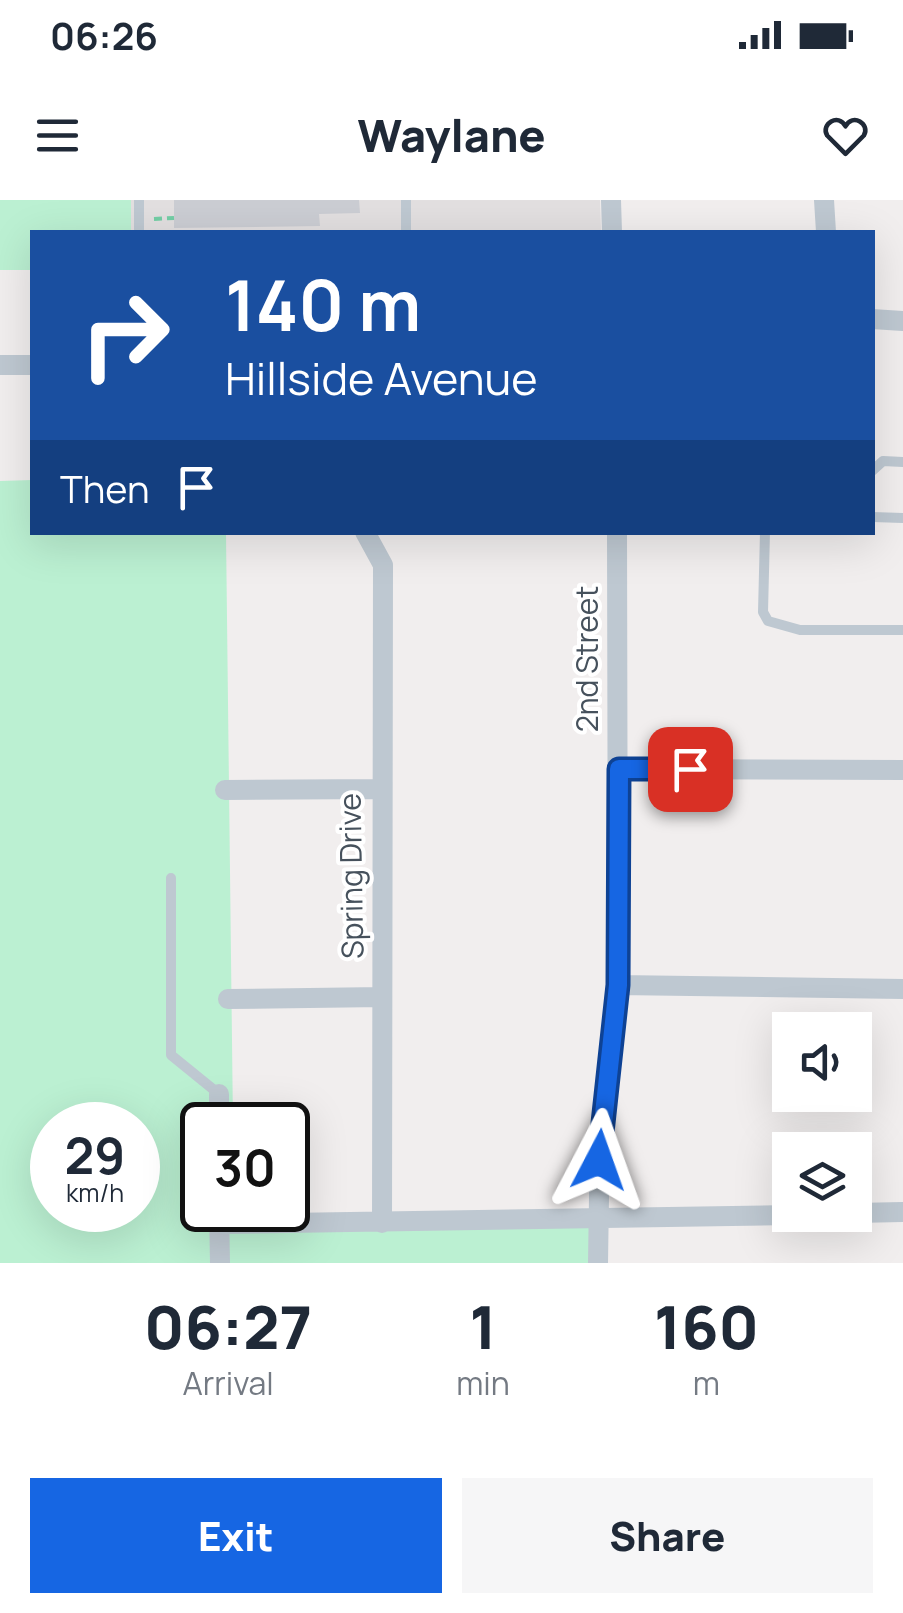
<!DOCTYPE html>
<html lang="en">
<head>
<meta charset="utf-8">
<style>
	body { margin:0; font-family:Manrope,sans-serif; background:#f6f6f7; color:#1f2937; height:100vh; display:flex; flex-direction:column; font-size:38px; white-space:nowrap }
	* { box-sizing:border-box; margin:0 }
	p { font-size:32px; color:#747a83 }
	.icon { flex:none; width:55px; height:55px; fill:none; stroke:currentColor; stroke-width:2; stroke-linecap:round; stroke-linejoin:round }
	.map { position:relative; height:1063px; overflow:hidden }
	.side { display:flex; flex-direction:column; background:#fff; flex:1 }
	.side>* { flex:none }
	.hud { position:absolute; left:30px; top:30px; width:845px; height:305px; border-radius:0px; box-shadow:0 10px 40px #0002; background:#1a4fa0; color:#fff; overflow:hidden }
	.tools { position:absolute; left:772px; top:812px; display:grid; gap:20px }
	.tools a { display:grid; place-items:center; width:100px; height:100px; border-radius:0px; background:#fff; box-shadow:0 10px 40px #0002; font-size:50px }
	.speed { position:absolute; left:30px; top:902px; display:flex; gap:20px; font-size:50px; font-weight:700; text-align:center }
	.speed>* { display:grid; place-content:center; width:130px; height:130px; border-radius:50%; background:#fff; box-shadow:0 10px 40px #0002; line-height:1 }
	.speed small { font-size:25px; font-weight:400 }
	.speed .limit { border:5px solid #111; border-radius:15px; background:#fff; color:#111 }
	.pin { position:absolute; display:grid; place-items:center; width:85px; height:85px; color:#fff; margin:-42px; border-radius:20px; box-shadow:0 5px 15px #0006 }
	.me { position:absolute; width:110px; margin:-55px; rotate:4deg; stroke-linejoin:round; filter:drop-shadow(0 0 8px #0008) }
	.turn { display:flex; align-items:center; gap:35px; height:210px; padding:0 30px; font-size:45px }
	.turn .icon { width:130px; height:130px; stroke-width:2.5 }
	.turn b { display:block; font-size:70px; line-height:85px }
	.then { display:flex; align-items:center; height:95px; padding:0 30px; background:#0003; gap:20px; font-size:38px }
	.eta { display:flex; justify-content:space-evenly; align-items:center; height:170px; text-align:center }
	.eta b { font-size:60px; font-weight:800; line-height:70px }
	.button { display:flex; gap:20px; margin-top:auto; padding:20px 30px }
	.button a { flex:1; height:115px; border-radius:0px; background:#1666e3; color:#fff; font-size:40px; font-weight:800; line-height:115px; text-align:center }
	.button a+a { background:#f6f6f7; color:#1f2937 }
	.status { display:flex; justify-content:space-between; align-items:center; height:70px; padding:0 50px; background:#fff; direction:ltr }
	.status svg { height:28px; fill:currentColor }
	header { display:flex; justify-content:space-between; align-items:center; height:130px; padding:0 30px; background:#fff; font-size:45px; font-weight:800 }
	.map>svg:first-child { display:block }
	.education { fill:#e2dfe0 }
	.green { fill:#bbf0d2; fill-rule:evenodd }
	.building { fill:#cbcdd3 }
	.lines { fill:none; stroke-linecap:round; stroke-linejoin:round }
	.path { stroke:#73cea5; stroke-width:4; stroke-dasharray:8 5; stroke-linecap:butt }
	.service { stroke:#bec8d1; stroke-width:10 }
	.minor { stroke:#bec8d1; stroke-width:20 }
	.route-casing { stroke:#0e4294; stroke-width:25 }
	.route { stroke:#1666e3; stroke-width:18 }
	.labels { text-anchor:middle; stroke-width:8; stroke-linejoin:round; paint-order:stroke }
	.street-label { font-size:30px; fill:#46515c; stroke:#fff }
</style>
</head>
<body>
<div class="status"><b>06:26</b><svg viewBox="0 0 49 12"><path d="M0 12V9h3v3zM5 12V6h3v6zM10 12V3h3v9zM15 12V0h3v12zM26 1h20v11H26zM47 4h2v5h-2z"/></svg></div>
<header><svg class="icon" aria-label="menu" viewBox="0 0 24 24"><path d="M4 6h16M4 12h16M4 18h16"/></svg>Waylane<svg class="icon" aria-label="heart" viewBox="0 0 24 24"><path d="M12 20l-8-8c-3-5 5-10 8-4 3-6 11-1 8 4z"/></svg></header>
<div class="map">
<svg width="903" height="1063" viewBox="0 0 903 1063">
	<rect width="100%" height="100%" fill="#f1eeee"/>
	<path class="education" d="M0,0H600L601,32H32V70H0Z"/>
	<path class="green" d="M0,0H131V32H32V70H0Z
		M32,280V332L226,333L233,925H202V1010H234V1018L601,1011V1063H0V281ZM52,925H138V1010H52Z"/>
	<path class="building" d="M174,0H359L360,13L319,14L320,26L174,28Z"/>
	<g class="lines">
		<path class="path" d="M154,19L174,18"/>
		<path class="service" d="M139,32V0
			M406,32V0
			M872,271L883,261L903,262
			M872,317L903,318
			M765,332L763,412L768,421L800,430H903
			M171,678V855L219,894"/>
		<path class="minor" d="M611,0L612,32
			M824,0L826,32
			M872,119L903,121
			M0,165H32
			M365,332L383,365L382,1023
			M619,569L903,570
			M225,590L380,589
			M618,785L903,789
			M228,799L382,797
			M219,894V925
			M219,1010L220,1063
			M855,1013L903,1012
			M219,1024L790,1015
			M598,1063L600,931L618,785L617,332"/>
	</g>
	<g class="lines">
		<defs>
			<path id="route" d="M599,960L618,785L619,569H690"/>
		</defs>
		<use href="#route" class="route-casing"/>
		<use href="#route" class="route"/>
	</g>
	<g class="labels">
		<g class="street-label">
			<text transform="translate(588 459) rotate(-90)" y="10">2nd Street</text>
			<text transform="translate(352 676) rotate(-91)" y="10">Spring Drive</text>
		</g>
	</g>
</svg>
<div class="tools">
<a><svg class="icon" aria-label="sound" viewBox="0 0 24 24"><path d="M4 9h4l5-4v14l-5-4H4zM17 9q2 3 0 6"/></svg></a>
<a><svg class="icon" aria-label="layers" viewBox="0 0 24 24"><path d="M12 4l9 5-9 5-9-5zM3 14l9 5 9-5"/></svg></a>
</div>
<div class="speed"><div>29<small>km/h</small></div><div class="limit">30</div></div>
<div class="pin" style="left:690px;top:569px;background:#d93025"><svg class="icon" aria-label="arrive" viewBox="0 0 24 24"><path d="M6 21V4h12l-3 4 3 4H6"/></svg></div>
<svg class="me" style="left:599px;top:960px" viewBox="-20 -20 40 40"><path d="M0-17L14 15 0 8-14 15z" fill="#1666e3" stroke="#fff" stroke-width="4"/></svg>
<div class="hud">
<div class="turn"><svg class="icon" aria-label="right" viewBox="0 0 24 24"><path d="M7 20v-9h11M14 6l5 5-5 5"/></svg><div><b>140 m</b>Hillside Avenue</div></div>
<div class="then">Then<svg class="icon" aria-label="arrive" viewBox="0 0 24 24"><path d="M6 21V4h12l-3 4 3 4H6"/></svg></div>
</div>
</div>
<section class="side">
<div class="eta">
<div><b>06:27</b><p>Arrival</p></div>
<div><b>1</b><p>min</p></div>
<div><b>160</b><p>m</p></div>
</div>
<div class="button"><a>Exit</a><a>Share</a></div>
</section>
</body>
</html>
